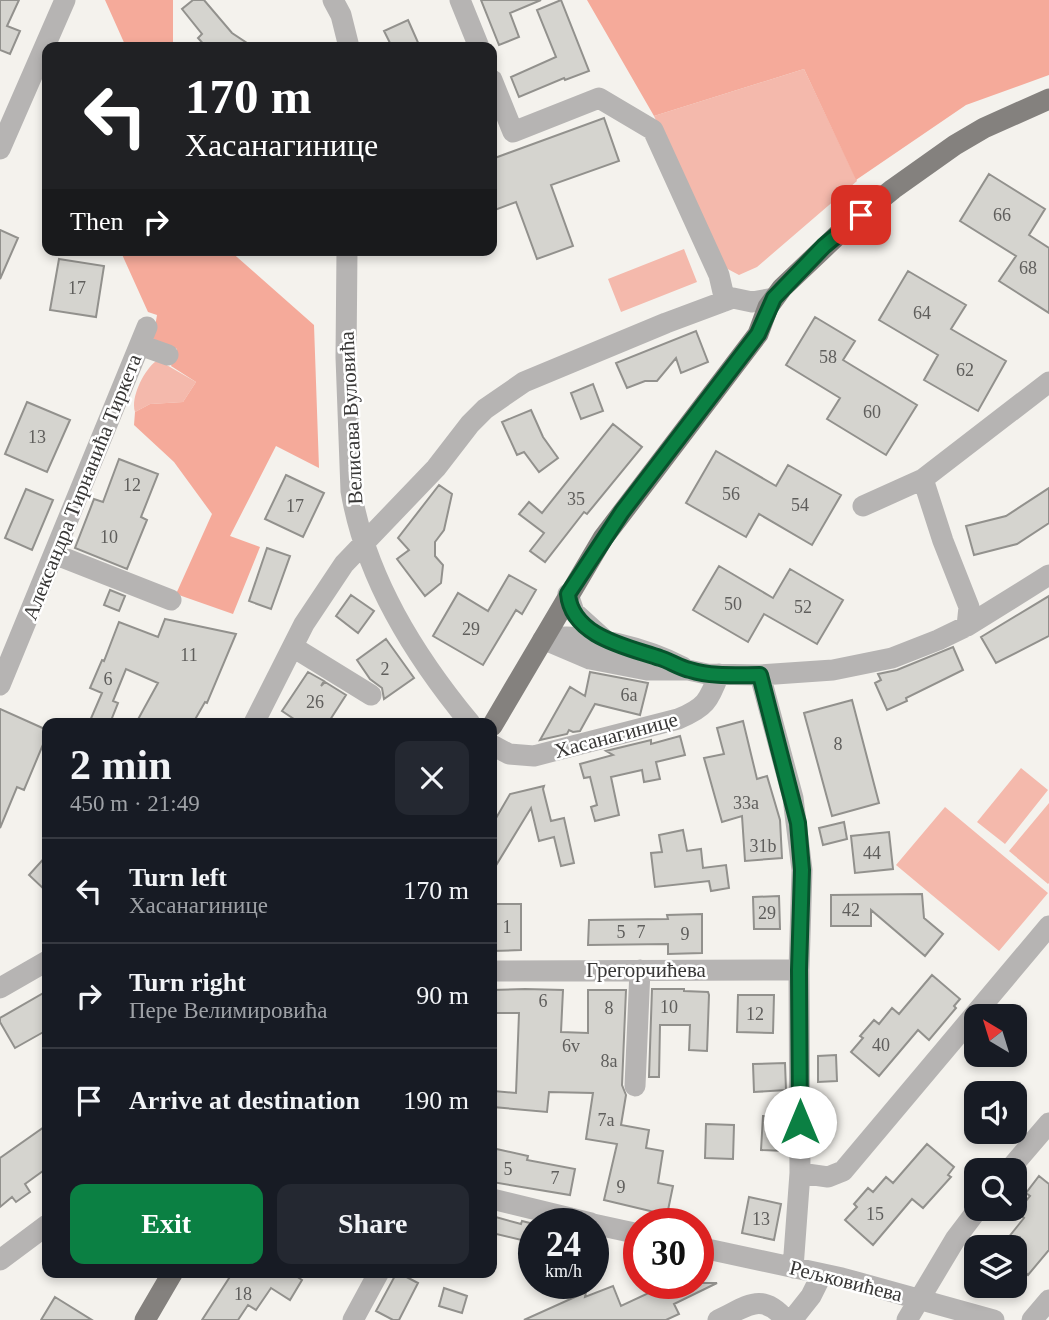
<!DOCTYPE html>
<html lang="en">
<head>
<meta charset="utf-8">
<style>
	body { margin:0; font-family:"Times New Roman",serif; background:#242831; color:#f1f3f6; height:100vh; display:flex; flex-direction:column; font-size:26px; white-space:nowrap }
	* { box-sizing:border-box; margin:0 }
	p { font-size:23px; color:#9ea1a6 }
	.icon { flex:none; width:38px; height:38px; fill:none; stroke:currentColor; stroke-width:2; stroke-linecap:round; stroke-linejoin:round }
	.map { position:relative; flex:1; overflow:hidden }
	.drawer { position:absolute; left:42px; top:718px; width:455px; height:560px; display:flex; flex-direction:column; background:#171b24; border-radius:14px; box-shadow:0 4px 10px #0003 }
	.drawer>* { flex:none }
	.top-card { position:absolute; left:42px; top:42px; width:455px; height:214px; border-radius:14px; box-shadow:0 4px 10px #0003; background:#202124; color:#fff; overflow:hidden }
	.needle { width:46px; rotate:322deg }
	.buttons { position:absolute; left:964px; top:1004px; display:grid; gap:14px }
	.buttons a { display:grid; place-items:center; width:63px; height:63px; border-radius:14px; background:#171b24; box-shadow:0 4px 10px #0003; font-size:35px }
	.speed { position:absolute; left:518px; top:1208px; display:flex; gap:14px; font-size:35px; font-weight:700; text-align:center }
	.speed>* { display:grid; place-content:center; width:91px; height:91px; border-radius:50%; background:#171b24; box-shadow:0 4px 10px #0003; line-height:1 }
	.speed small { font-size:18px; font-weight:400 }
	.speed .limit { border:10px solid #d22; background:#fff; color:#111 }
	.pin { position:absolute; display:grid; place-items:center; width:60px; height:60px; color:#fff; margin:-30px; border-radius:14px; box-shadow:0 4px 10px #0006 }
	.me { position:absolute; width:77px; margin:-38px; rotate:0deg; stroke-linejoin:round; filter:drop-shadow(0 0 5px #0008) }
	.turn { display:flex; align-items:center; gap:24px; height:147px; padding:0 28px; font-size:32px }
	.turn .icon { width:91px; height:91px; stroke-width:2.5 }
	.turn b { display:block; font-size:49px; line-height:60px }
	.then { display:flex; align-items:center; height:66px; padding:0 28px; background:#0003; gap:14px; font-size:26px }
	.round { display:grid; place-items:center; flex:none; width:74px; height:74px; border-radius:14px; background:#242831 }
	.headline { display:flex; align-items:center; justify-content:space-between; height:119px; padding:0 28px }
	h1 { font-size:42px; font-weight:700; line-height:52px }
	.primary-button { display:flex; gap:14px; margin-top:auto; padding:14px 28px }
	.primary-button a { flex:1; height:80px; border-radius:14px; background:#0b8043; color:#fff; font-size:28px; font-weight:700; line-height:80px; text-align:center }
	.primary-button a+a { background:#242831; color:#f1f3f6 }
	ul { padding:0; list-style:none }
	li { display:flex; align-items:center; gap:21px; height:105px; padding:0 28px; border-top:2px solid #363941 }
	li div { flex:1 }
	li b { display:block; font-size:26px }
	li em { font-style:normal }
	.map>svg:first-child { display:block }
	.green { fill:#f4b9ac }
	.forest { fill:#f5aa9a }
	.building { fill:#d5d4cf; stroke:#92918d; stroke-width:2 }
	.lines { fill:none; stroke-linecap:round; stroke-linejoin:round }
	.minor { stroke:#b6b4b3; stroke-width:21 }
	.major { stroke:#84817e; stroke-width:21 }
	.route-casing { stroke:#07532c; stroke-width:18 }
	.route { stroke:#0b8043; stroke-width:12 }
	.labels { text-anchor:middle; stroke-width:5; stroke-linejoin:round; paint-order:stroke }
	.number-label { font-size:18px; fill:#5f5e5c }
	.street-label { font-size:21px; fill:#383736; stroke:#fff }
</style>
</head>
<body>
<div class="map">
<svg width="1049" height="1320" viewBox="0 0 1049 1320">
	<rect width="100%" height="100%" fill="#f4f2ed"/>
	<path class="green" d="M804,69L857,181L757,267L739,275L722,266L654,116Z
		M684,249L697,282L621,312L608,279Z
		M158,360L196,382L183,402L150,404L135,412C130,398 145,367 158,360Z
		M1021,768L1048,790L1005,844L977,822Z
		M1049,803V883L1048,884L1009,851Z
		M945,807L1048,893L999,951L896,865Z"/>
	<path class="forest" d="M105,0H173V47H126Z
		M587,0H1049V75L966,105L856,180L804,69L654,116Z
		M120,250H229L314,325L319,468L276,446L230,536L260,547L233,614L176,594L212,514L174,462L134,425L135,412L150,404L183,402L196,382L171,366L177,349L153,339L157,315L148,312Z"/>
	<path class="building" d="M0,0H19L7,26L20,31L10,54L0,50Z
		M193,0H204L232,33L253,47H206L198,38L202,34L182,9Z
		M481,0H541L510,13L519,37L499,45Z
		M561,0L589,71L565,80L564,78L519,97L511,77L556,57L537,10Z
		M408,20L420,47H392L384,31Z
		M604,118L619,161L551,185L573,246L537,259L516,202L492,211V159Z
		M989,174L1045,209L1029,235L1049,248V313L999,281L1016,256L960,221Z
		M0,230L18,238L0,279Z
		M59,259L104,266L96,317L50,310Z
		M908,271L966,305L951,329L1006,361L978,411L924,380L938,355L879,320Z
		M815,317L855,341L843,360L917,405L886,455L827,419L840,398L786,365Z
		M696,331L708,362L681,373L676,358L657,381H645L627,388L616,363Z
		M593,384L603,411L581,419L571,393Z
		M27,402L70,420L47,472L5,454Z
		M531,410L543,437L558,458L539,472L524,452L517,455L502,422Z
		M613,424L642,447L587,514L584,512L545,562L530,551L544,533L519,514L529,502L542,513Z
		M716,451L776,486L788,465L841,495L812,545L759,514L746,537L686,503Z
		M119,459L158,474L141,517L147,520L127,569L75,548L94,499L103,502Z
		M286,475L324,493L303,537L265,519Z
		M439,485L452,494L444,530L435,542V556L443,565L441,583L425,596L397,559L409,550L398,538Z
		M1049,488V523L1017,544L974,555L966,526L1006,516Z
		M26,489L53,500L32,550L5,538Z
		M267,548L290,556L271,609L249,601Z
		M719,566L773,598L790,569L843,600L817,644L764,614L748,642L693,610Z
		M509,575L536,590L522,614L516,610L483,665L433,636L458,593L488,611Z
		M110,590L125,596L119,611L104,605Z
		M351,595L374,611L358,633L336,616Z
		M1049,596V636L996,663L981,637Z
		M165,619L236,634L207,703L205,702L193,723H136L158,683L126,669L113,701L118,703L110,723H89L102,693L90,688L102,660L104,661L119,622L158,637Z
		M386,639L414,678L384,699L382,688L370,679L357,660Z
		M953,647L963,670L906,698L907,701L887,710L875,683L881,680L878,674L897,670Z
		M308,672L324,681L321,686L325,682L346,695L328,723H300L282,711Z
		M590,672L648,683L640,715L595,704L580,731L573,732L569,730L567,734L540,740L570,687L585,696Z
		M852,700L879,803L832,816L804,713Z
		M0,709L47,730V735L24,790L17,787L0,828Z
		M743,721L757,779L767,776L780,820L782,858L745,861L742,816L722,822L704,758L724,754L717,728Z
		M680,736L685,755L656,762L660,779L644,782L642,770L611,777L619,815L595,821L591,807L597,805L590,777L584,778L580,764L613,755L606,751L651,740V744Z
		M544,786L543,789L551,821L564,818L574,863L561,866L554,837L539,841L531,808L492,872V825L510,794Z
		M844,822L847,839L823,845L819,828Z
		M683,830L687,851L701,849L703,868L726,865L729,888L711,891L709,881L655,887L651,853L662,852L659,835Z
		M889,832L893,869L855,873L851,836Z
		M47,855V892L29,875Z
		M922,894L924,918L943,934L925,956L871,910V926H831V895Z
		M779,896L780,929H754L753,897Z
		M492,904H521V950L492,951Z
		M702,914V953L668,954V944L588,945L589,920L668,919L667,915Z
		M932,975L960,999L954,1006L956,1008L929,1040L918,1030L879,1076L851,1052L863,1038L860,1036L874,1020L879,1024L892,1008L899,1014Z
		M525,989L563,990L561,1032L588,1033V990H626L622,1085L626,1095L621,1125L649,1130L646,1148L663,1151L658,1183L673,1186L667,1215L604,1200L617,1144L586,1139L593,1093L549,1092L547,1112L493,1107L494,1091L516,1093L519,1013H492V990Z
		M652,989H684V991L708,992L709,995L707,1051L689,1050L690,1025H660L659,1077H649Z
		M47,991V1030L15,1048L0,1022V1018Z
		M738,995H774L773,1033L737,1032Z
		M836,1055L837,1081L818,1082V1056Z
		M785,1063L786,1090L754,1092L753,1064Z
		M763,1116L787,1118L785,1151L761,1150Z
		M706,1124L734,1125L733,1159L705,1158Z
		M47,1125V1168L25,1184L30,1192L16,1202L12,1197L0,1207V1158Z
		M927,1144L954,1167L948,1175L951,1177L923,1208L912,1199L873,1245L845,1220L857,1207L854,1204L868,1188L873,1192L886,1177L893,1183Z
		M492,1148L528,1156L527,1160L575,1169L570,1195L492,1182Z
		M1039,1176L1049,1184V1250L1028,1275L1026,1273L1015,1286V1248H1000L1024,1218L1017,1212L1030,1196L1026,1193Z
		M749,1197L781,1204L774,1240L742,1233Z
		M492,1216L521,1224L522,1221L534,1224V1243L492,1233Z
		M233,1272H290L302,1280L290,1300L271,1288L256,1310L248,1305L238,1320H202Z
		M397,1272L418,1283L399,1320H393L376,1311Z
		M670,1283H717L674,1304L679,1314L666,1320H524L586,1292L585,1297L613,1286L621,1306Z
		M444,1288L467,1296L462,1313L439,1306Z
		M55,1297L92,1320H41Z"/>
	<g class="lines">
		<path class="minor" d="M333,0L341,15L349,47
			M460,0L479,47
			M492,80L513,132L599,98L653,130L719,275L725,301
			M0,149L65,0
			M347,250L346,357L351,491C366,578 414,655 470,723
			M140,345L168,355
			M863,506L923,479
			M54,554L171,600
			M568,594L574,612L605,640
			M967,626L969,607L943,541L923,479L1049,382
			M549,638C590,633 646,648 683,667
			M543,639L590,659L647,670H688L707,674L760,675L833,670L892,658L938,640L967,626L1049,575
			M293,647L371,695
			M760,675L793,798L802,870L799,970L800,1173L793,1268
			M0,685L147,327
			M254,723L304,624L344,564L436,468L470,424L485,409L524,382L666,323L733,298L752,302L774,298
			M492,745L509,754L534,756L678,719C705,708 709,701 719,674
			M492,971L799,970
			M0,988L47,961
			M635,1086L640,970
			M1008,1171L1049,1123
			M800,1173L828,1177L843,1171L1049,926
			M492,1199L591,1223
			M593,1224L639,1234
			M698,1247L842,1278L994,1320
			M0,1260L47,1225
			M353,1320L379,1272
			M718,1320C748,1306 761,1291 786,1320
			M792,1320L811,1296L822,1274
			M907,1320L956,1238L978,1209
			M1032,1320L1049,1300"/>
		<path class="major" d="M492,726L603,538L758,334L768,307L782,288L845,228L893,189L955,145L984,128L1049,99
			M145,1320L173,1272"/>
	</g>
	<g class="lines">
		<defs>
			<path id="route" d="M800,1122L799,970L802,870L798,823L760,675C737,675 712,677 690,670C680,668 670,661 660,658C628,647 572,637 568,594L622,512L758,334L774,298L824,246L861,215"/>
		</defs>
		<use href="#route" class="route-casing"/>
		<use href="#route" class="route"/>
	</g>
	<g class="labels">
		<g class="number-label">
			<text x="1002" y="221">66</text>
			<text x="1028" y="274">68</text>
			<text x="77" y="294">17</text>
			<text x="922" y="319">64</text>
			<text x="828" y="363">58</text>
			<text x="965" y="376">62</text>
			<text x="872" y="418">60</text>
			<text x="37" y="443">13</text>
			<text x="132" y="491">12</text>
			<text x="731" y="500">56</text>
			<text x="576" y="505">35</text>
			<text x="800" y="511">54</text>
			<text x="295" y="512">17</text>
			<text x="109" y="543">10</text>
			<text x="733" y="610">50</text>
			<text x="803" y="613">52</text>
			<text x="471" y="635">29</text>
			<text x="189" y="661">11</text>
			<text x="385" y="675">2</text>
			<text x="108" y="685">6</text>
			<text x="629" y="701">6a</text>
			<text x="315" y="708">26</text>
			<text x="838" y="750">8</text>
			<text x="746" y="809">33a</text>
			<text x="763" y="852">31b</text>
			<text x="872" y="859">44</text>
			<text x="851" y="916">42</text>
			<text x="767" y="919">29</text>
			<text x="507" y="933">1</text>
			<text x="621" y="938">5</text>
			<text x="641" y="938">7</text>
			<text x="685" y="940">9</text>
			<text x="543" y="1007">6</text>
			<text x="669" y="1013">10</text>
			<text x="609" y="1014">8</text>
			<text x="755" y="1020">12</text>
			<text x="881" y="1051">40</text>
			<text x="571" y="1052">6v</text>
			<text x="609" y="1067">8a</text>
			<text x="606" y="1126">7a</text>
			<text x="508" y="1175">5</text>
			<text x="555" y="1184">7</text>
			<text x="621" y="1193">9</text>
			<text x="875" y="1220">15</text>
			<text x="761" y="1225">13</text>
			<text x="243" y="1300">18</text>
		</g>
		<g class="street-label">
			<text transform="translate(351 418) rotate(-93)" y="7">Велисава Вуловића</text>
			<text transform="translate(82 487) rotate(-68)" y="7">Александра Тирнанића Тиркета</text>
			<text transform="translate(616 735) rotate(-15)" y="7">Хасанагинице</text>
			<text x="646" y="977">Грегорчићева</text>
			<text transform="translate(846 1281) rotate(14)" y="7">Рељковићева</text>
		</g>
	</g>
</svg>
<div class="buttons">
<a><svg class="needle" viewBox="-14 -14 28 28"><path d="M0-13l5 13h-10z" fill="#e53935"/><path d="M0 13l5-13h-10z" fill="#9ea1a6"/></svg></a>
<a><svg class="icon" aria-label="sound" viewBox="0 0 24 24"><path d="M4 9h4l5-4v14l-5-4H4zM17 9q2 3 0 6"/></svg></a>
<a><svg class="icon" aria-label="search" viewBox="0 0 24 24"><circle cx="10" cy="10" r="6"/><path d="M15 15l6 6"/></svg></a>
<a><svg class="icon" aria-label="layers" viewBox="0 0 24 24"><path d="M12 4l9 5-9 5-9-5zM3 14l9 5 9-5"/></svg></a>
</div>
<div class="speed"><div>24<small>km/h</small></div><div class="limit">30</div></div>
<div class="pin" style="left:861px;top:215px;background:#d93025"><svg class="icon" aria-label="arrive" viewBox="0 0 24 24"><path d="M6 21V4h12l-3 4 3 4H6"/></svg></div>
<svg class="me" style="left:800px;top:1122px" viewBox="-20 -20 40 40"><circle r="19" fill="#fff"/><path d="M0-13L10 11 0 6-10 11z" fill="#0b8043"/></svg>
<div class="top-card">
<div class="turn"><svg class="icon" aria-label="left" viewBox="0 0 24 24"><path d="M17 20v-9H6M10 6l-5 5 5 5"/></svg><div><b>170 m</b>Хасанагинице</div></div>
<div class="then">Then<svg class="icon" aria-label="right" viewBox="0 0 24 24"><path d="M7 20v-9h11M14 6l5 5-5 5"/></svg></div>
</div>
<section class="drawer">
<div class="headline"><div><h1>2 min</h1><p>450 m · 21:49</p></div><a class="round"><svg class="icon" aria-label="close" viewBox="0 0 24 24"><path d="M6 6l12 12M18 6L6 18"/></svg></a></div>
<ul>
<li><svg class="icon" aria-label="left" viewBox="0 0 24 24"><path d="M17 20v-9H6M10 6l-5 5 5 5"/></svg><div><b>Turn left</b><p>Хасанагинице</p></div><em>170 m</em></li>
<li><svg class="icon" aria-label="right" viewBox="0 0 24 24"><path d="M7 20v-9h11M14 6l5 5-5 5"/></svg><div><b>Turn right</b><p>Пере Велимировића</p></div><em>90 m</em></li>
<li><svg class="icon" aria-label="arrive" viewBox="0 0 24 24"><path d="M6 21V4h12l-3 4 3 4H6"/></svg><div><b>Arrive at destination</b></div><em>190 m</em></li>
</ul>
<div class="primary-button"><a>Exit</a><a>Share</a></div>
</section>
</div>
</body>
</html>
